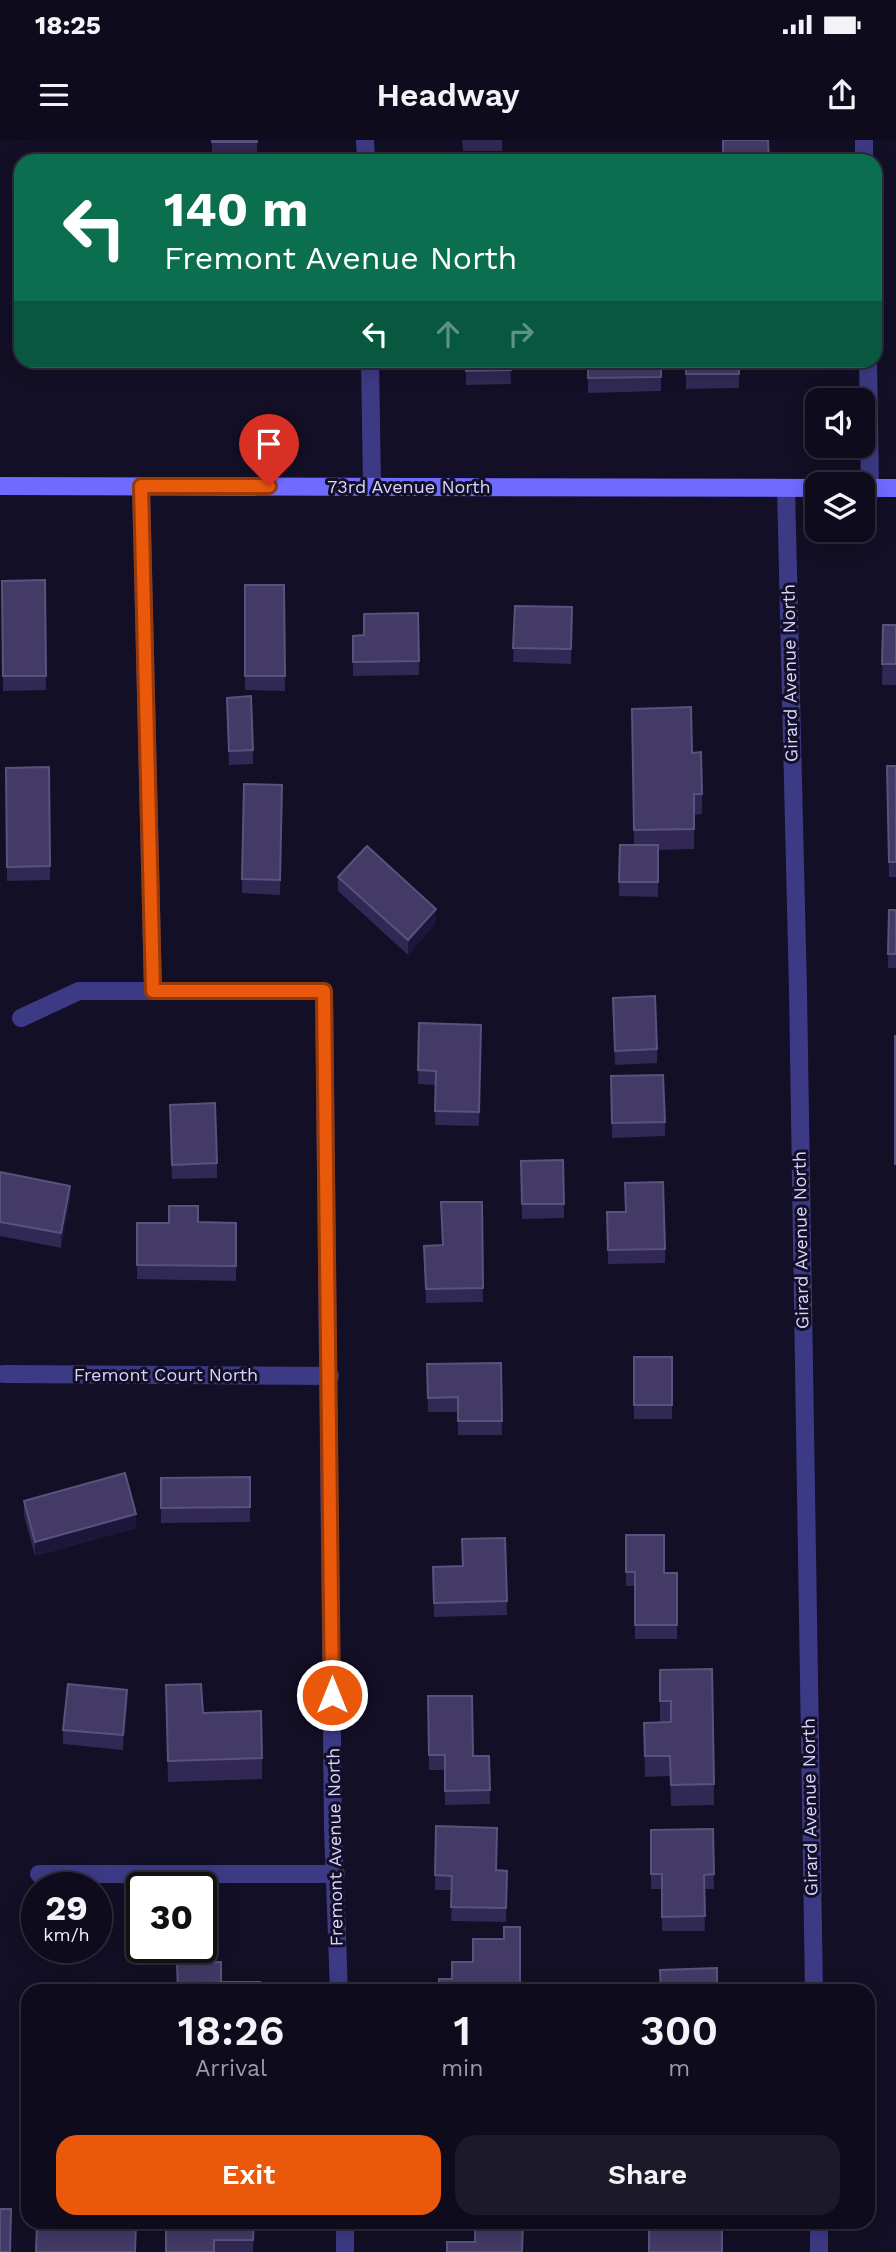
<!DOCTYPE html>
<html lang="en">
<head>
<meta charset="utf-8">
<style>
	body { margin:0; font-family:"Work Sans",sans-serif; background:#1c1929; color:#f1f3f6; height:100vh; display:flex; flex-direction:column; font-size:26px; white-space:nowrap }
	* { box-sizing:border-box; margin:0 }
	p { font-size:23px; color:#9b9ba3 }
	.icon { flex:none; width:38px; height:38px; fill:none; stroke:currentColor; stroke-width:2; stroke-linecap:round; stroke-linejoin:round }
	.map { position:relative; flex:1; overflow:hidden }
	.side { position:absolute; left:21px; top:1844px; width:854px; height:245px; display:flex; flex-direction:column; background:#0e0b1c; border-radius:21px; box-shadow:0 4px 18px #0003,0 0 0 2px #2e2b3b }
	.side>* { flex:none }
	.banner { position:absolute; left:14px; top:14px; width:868px; height:214px; border-radius:21px; box-shadow:0 4px 18px #0003,0 0 0 2px #2e2b3b; background:#0b6e4f; color:#fff; overflow:hidden }
	.tools { position:absolute; left:805px; top:248px; display:grid; gap:14px }
	.tools a { display:grid; place-items:center; width:70px; height:70px; border-radius:14px; background:#0e0b1c; box-shadow:0 4px 18px #0003,0 0 0 2px #2e2b3b; font-size:35px }
	.speed { position:absolute; left:21px; top:1732px; display:flex; gap:14px; font-size:35px; font-weight:700; text-align:center }
	.speed>* { display:grid; place-content:center; width:91px; height:91px; border-radius:50%; background:#0e0b1c; box-shadow:0 4px 18px #0003,0 0 0 2px #2e2b3b; line-height:1 }
	.speed small { font-size:18px; font-weight:400 }
	.speed .limit { border:4px solid #111; border-radius:10px; background:#fff; color:#111 }
	.pin { position:absolute; display:grid; place-items:center; width:60px; height:60px; color:#fff; margin:-72px -30px; border-radius:50% 50% 50% 0; rotate:-45deg; box-shadow:0 0 7px #0007 }
	.pin .icon { rotate:45deg }
	.me { position:absolute; width:77px; margin:-38px; rotate:0deg; stroke-linejoin:round; filter:drop-shadow(0 0 5px #0008) }
	.turn { display:flex; align-items:center; gap:24px; height:147px; padding:0 35px; font-size:32px }
	.turn .icon { width:91px; height:91px; stroke-width:2.5 }
	.turn b { display:block; font-size:49px; line-height:60px }
	.lanes { display:flex; align-items:center; height:66px; padding:0 35px; background:#0003; justify-content:center; gap:35px; direction:ltr }
	.lanes .off { opacity:.35 }
	.eta { display:flex; justify-content:space-evenly; align-items:center; height:119px; text-align:center }
	.eta b { font-size:42px; font-weight:600; line-height:49px }
	.primary-button { display:flex; gap:14px; margin-top:auto; padding:14px 35px }
	.primary-button a { flex:1; height:80px; border-radius:21px; background:#ea580c; color:#fff; font-size:28px; font-weight:600; line-height:80px; text-align:center }
	.primary-button a+a { background:#1c1929; color:#f1f3f6 }
	.status { display:flex; justify-content:space-between; align-items:center; height:49px; padding:0 35px; background:#0e0b1c; direction:ltr }
	.status svg { height:19px; fill:currentColor }
	header { display:flex; justify-content:space-between; align-items:center; height:91px; padding:0 35px; background:#0e0b1c; font-size:32px; font-weight:600 }
	.map>svg:first-child { display:block }
	.lines { fill:none; stroke-linecap:round; stroke-linejoin:round }
	.street { stroke:#3d3a85; stroke-width:18 }
	.secondary { stroke:#6f6bff; stroke-width:18 }
	.wall { fill:#312854 }
	.shaded-wall { fill:#1d163a }
	.building { fill:#433a66; stroke:#5a527e; stroke-width:2 }
	.route-casing { stroke:#983908; stroke-width:18 }
	.route { stroke:#ea580c; stroke-width:12 }
	.labels { text-anchor:middle; stroke-width:6; stroke-linejoin:round; paint-order:stroke }
	.street-label { font-size:18px; fill:#d9d4ff; stroke:#130f26 }
</style>
</head>
<body>
<div class="status"><b>18:25</b><svg viewBox="0 0 49 12"><path d="M0 12V9h3v3zM5 12V6h3v6zM10 12V3h3v9zM15 12V0h3v12zM26 1h20v11H26zM47 4h2v5h-2z"/></svg></div>
<header><svg class="icon" aria-label="menu" viewBox="0 0 24 24"><path d="M4 6h16M4 12h16M4 18h16"/></svg>Headway<svg class="icon" aria-label="share" viewBox="0 0 24 24"><path d="M12 15V3M7 8l5-5 5 5M5 13v7h14v-7"/></svg></header>
<div class="map">
<svg width="896" height="2112" viewBox="0 0 896 2112">
	<rect width="100%" height="100%" fill="#130f26"/>
	<g class="lines">
		<path class="street" d="M365,0L366,21
			M864,0V21
			M370,220L372,346
			M868,220L870,348
			M141,346L153,851
			M786,348L798,851L814,1852
			M21,878L79,851H324L333,1687L339,1852
			M3,1234L330,1236
			M39,1734H336
			M345,2082V2112
			M819,2082V2112"/>
		<path class="secondary" d="M0,346L817,348
			M863,348H896"/>
	</g>
	<path class="wall" d="M212,0H257V16H212Z
		M462,0H502V11H463Z
		M195,220H253V230L195,228Z
		M466,220H510L511,244L466,245Z
		M588,220H661V251L588,253Z
		M686,220H739V248L686,249Z
		M45,440L46,550L3,551L2,441Z
		M245,445H284L285,551L245,550Z
		M515,466L572,467L571,524L513,522Z
		M418,473L419,535L353,536V496L364,495Z
		M883,485H896V545H882Z
		M227,558L253,610V624L229,625Z
		M632,569L702,654V674L694,675V709L658,710V757L619,756L620,705H634Z
		M887,626H896V737H889Z
		M6,628L50,726V740L7,741Z
		M282,645L280,755L242,753V739Z
		M338,737L436,783L408,815L338,751Z
		M889,770H896V828H888Z
		M613,858L657,909V923L615,925Z
		M419,883L481,885L479,986L435,985L436,945L418,944Z
		M611,951L665,982V996L612,998Z
		M170,979L217,1023V1038L172,1039Z
		M521,1021L564,1064V1078L522,1079Z
		M0,1032L70,1060L61,1108L0,1096Z
		M482,1062L483,1162L426,1163L424,1106L442,1105Z
		M607,1072H626L665,1109V1123L608,1124Z
		M198,1082L236,1083V1141L137,1139V1083Z
		M634,1217H672V1279H634Z
		M501,1223L502,1295H458V1272H428L427,1224Z
		M250,1337V1382L161,1383V1338Z
		M24,1361L136,1388L35,1416L24,1375Z
		M626,1395L664,1433H677V1499H635V1446H626Z
		M505,1398L507,1475L434,1477L433,1427L462,1426Z
		M660,1530L714,1644V1665L671,1666L670,1636L645,1637L644,1583L671,1582H660Z
		M166,1545L262,1618V1639L168,1642Z
		M428,1556L473,1616H489L490,1664L445,1665V1630H429Z
		M127,1565L123,1610L63,1604V1590Z
		M436,1686L497,1730L507,1731L506,1782L451,1781L452,1750H435Z
		M713,1689L714,1749H704L705,1791H662V1749H651V1690Z
		M254,2082L253,2112H166Z"/>
	<path class="shaded-wall" d="M436,769V783L408,815V800Z
		M70,1046V1060L61,1108V1093Z
		M136,1374V1388L35,1416V1402Z
		M127,1550V1565L123,1610V1595Z"/>
	<path class="building" d="M212,0H257V2H212Z
		M723,0H768L769,21H723Z
		M502,19V21H462V20Z
		M466,220H510L511,230L466,231Z
		M588,220H661V237L588,238Z
		M686,220H739V234H686Z
		M45,440L46,536H3L2,441Z
		M245,445H284L285,536H245Z
		M515,466L572,467L571,509L513,508Z
		M418,473L419,521L353,522V496L364,495V474Z
		M883,485H896V524H882Z
		M251,556L253,610L229,611L227,558Z
		M691,567L692,613L701,612L702,654H694V689L634,690L632,569Z
		M887,626H896V722H889Z
		M49,627L50,726L7,727L6,628Z
		M244,644L282,645L280,740L242,739Z
		M620,705H658V742H619Z
		M367,706L436,769L408,800L338,737Z
		M889,770H896V814H888Z
		M655,856L657,909L615,911L613,858Z
		M419,883L481,885L479,972L435,971L436,931L418,930Z
		M895,896H896V1024H895Z
		M663,935L665,982L612,983L611,936Z
		M215,963L217,1023L172,1025L170,965Z
		M563,1020L564,1064H522L521,1021Z
		M0,1032L70,1046L61,1093L0,1082Z
		M663,1042L665,1109L608,1110L607,1072H626L625,1043Z
		M441,1062H482L483,1148L426,1149L424,1106L443,1105Z
		M169,1066H198V1082L236,1083V1126L137,1125V1083H169Z
		M634,1217H672V1265H634Z
		M501,1223L502,1281H458V1257L428,1258L427,1224Z
		M125,1333L136,1374L35,1402L24,1361Z
		M250,1337V1367L161,1368V1338Z
		M626,1395H664V1433H677V1485H635V1432H626Z
		M505,1398L507,1461L434,1463L433,1427L463,1426L462,1399Z
		M712,1529L714,1644L671,1645L670,1616H645L644,1583L671,1582V1561H660V1530Z
		M68,1544L127,1550L123,1595L63,1590Z
		M201,1544L203,1573L261,1571L262,1618L168,1621L166,1545Z
		M428,1556H472L473,1616H489L490,1650L445,1651V1615H429Z
		M436,1686L497,1688L496,1730L507,1731L506,1768L451,1767L452,1736L435,1735Z
		M713,1689L714,1734L704,1735L705,1776L662,1777V1734H651V1690Z
		M504,1787H520V1852H439V1839H452V1822H473V1799H504Z
		M221,1822V1842H260L261,1852H178L177,1823Z
		M717,1828V1852H661L660,1830Z
		M0,2069H11L10,2112H0Z
		M37,2082H136L135,2112H36Z
		M166,2082H254L253,2100H214V2112H166Z
		M475,2082H523L522,2112H447V2102H475Z
		M649,2084L722,2085V2112H649Z"/>
	<g class="lines">
		<defs>
			<path id="route" d="M269,346H141L153,851H324L332,1555"/>
		</defs>
		<use href="#route" class="route-casing"/>
		<use href="#route" class="route"/>
	</g>
	<g class="labels">
		<g class="street-label">
			<text x="409" y="353">73rd Avenue North</text>
			<text transform="translate(790 533) rotate(-91)" y="6">Girard Avenue North</text>
			<text transform="translate(801 1100) rotate(-91)" y="6">Girard Avenue North</text>
			<text x="166" y="1241">Fremont Court North</text>
			<text transform="translate(810 1667) rotate(-91)" y="6">Girard Avenue North</text>
			<text transform="translate(335 1707) rotate(-91)" y="6">Fremont Avenue North</text>
		</g>
	</g>
</svg>
<div class="tools">
<a><svg class="icon" aria-label="sound" viewBox="0 0 24 24"><path d="M4 9h4l5-4v14l-5-4H4zM17 9q2 3 0 6"/></svg></a>
<a><svg class="icon" aria-label="layers" viewBox="0 0 24 24"><path d="M12 4l9 5-9 5-9-5zM3 14l9 5 9-5"/></svg></a>
</div>
<div class="speed"><div>29<small>km/h</small></div><div class="limit">30</div></div>
<div class="pin" style="left:269px;top:346px;background:#d93025"><svg class="icon" aria-label="arrive" viewBox="0 0 24 24"><path d="M6 21V4h12l-3 4 3 4H6"/></svg></div>
<svg class="me" style="left:332px;top:1555px" viewBox="-20 -20 40 40"><circle r="17" fill="#ea580c" stroke="#fff" stroke-width="3"/><path d="M0-11L8 9 0 5-8 9z" fill="#fff"/></svg>
<div class="banner">
<div class="turn"><svg class="icon" aria-label="left" viewBox="0 0 24 24"><path d="M17 20v-9H6M10 6l-5 5 5 5"/></svg><div><b>140 m</b>Fremont Avenue North</div></div>
<div class="lanes"><svg class="icon" aria-label="left" viewBox="0 0 24 24"><path d="M17 20v-9H6M10 6l-5 5 5 5"/></svg><svg class="icon off" aria-label="ahead" viewBox="0 0 24 24"><path d="M12 20V5M6 11l6-6 6 6"/></svg><svg class="icon off" aria-label="right" viewBox="0 0 24 24"><path d="M7 20v-9h11M14 6l5 5-5 5"/></svg></div>
</div>
<section class="side">
<div class="eta">
<div><b>18:26</b><p>Arrival</p></div>
<div><b>1</b><p>min</p></div>
<div><b>300</b><p>m</p></div>
</div>
<div class="primary-button"><a>Exit</a><a>Share</a></div>
</section>
</div>
</body>
</html>
